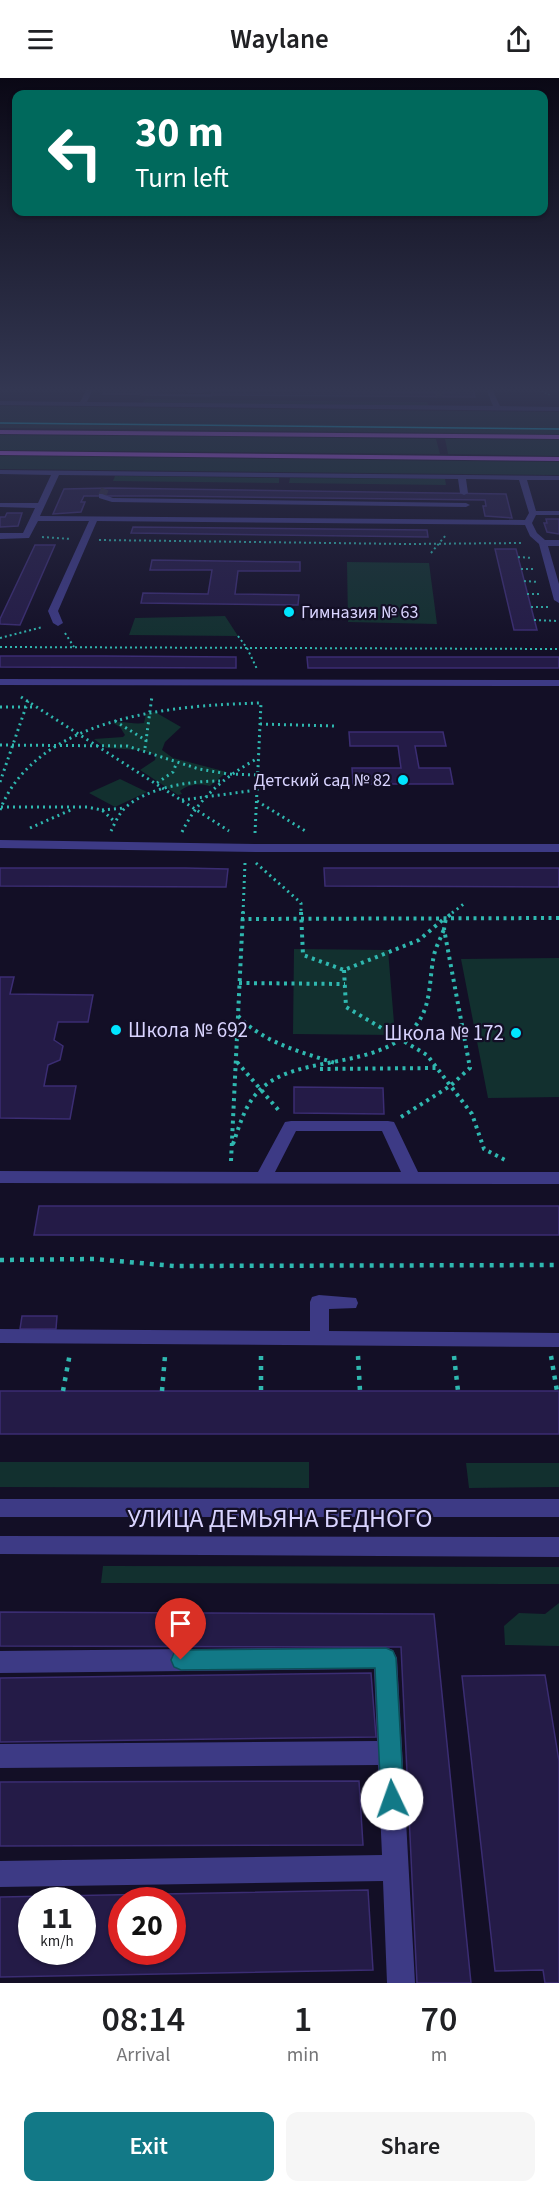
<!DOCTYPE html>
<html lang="en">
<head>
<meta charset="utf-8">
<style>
	body { margin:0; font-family:"Source Sans 3",sans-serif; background:#f6f6f6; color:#202124; height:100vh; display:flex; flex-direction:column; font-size:22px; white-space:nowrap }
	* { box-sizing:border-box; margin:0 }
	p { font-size:20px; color:#757577 }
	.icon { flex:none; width:33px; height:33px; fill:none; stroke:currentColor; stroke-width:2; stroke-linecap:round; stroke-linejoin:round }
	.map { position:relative; height:1905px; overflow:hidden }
	.details { display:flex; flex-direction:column; background:#fff; flex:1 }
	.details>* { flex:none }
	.top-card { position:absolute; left:12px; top:12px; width:536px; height:126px; border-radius:12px; box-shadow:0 2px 4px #0004; background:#00695c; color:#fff; overflow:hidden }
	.speed { position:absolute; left:18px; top:1809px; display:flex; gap:12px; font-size:30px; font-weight:700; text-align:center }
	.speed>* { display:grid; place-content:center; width:78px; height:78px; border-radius:50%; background:#fff; box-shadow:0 2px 4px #0004; line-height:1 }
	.speed small { font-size:15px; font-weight:400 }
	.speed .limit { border:9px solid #d22; background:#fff; color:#111 }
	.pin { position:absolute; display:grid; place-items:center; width:51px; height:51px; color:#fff; margin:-62px -26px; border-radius:50% 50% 50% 0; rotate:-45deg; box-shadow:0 0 6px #0007 }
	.pin .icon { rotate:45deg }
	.me { position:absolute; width:66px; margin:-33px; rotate:357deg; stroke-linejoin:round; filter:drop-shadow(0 0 4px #0008) }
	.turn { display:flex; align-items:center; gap:21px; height:126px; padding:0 24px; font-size:27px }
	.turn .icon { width:78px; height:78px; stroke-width:2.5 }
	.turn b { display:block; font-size:42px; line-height:51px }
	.eta { display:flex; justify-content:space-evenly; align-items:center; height:102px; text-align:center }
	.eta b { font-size:36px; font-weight:600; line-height:42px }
	.cta { display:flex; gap:12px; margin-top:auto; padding:12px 24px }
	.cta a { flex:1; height:69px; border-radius:12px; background:#127987; color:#fff; font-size:24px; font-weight:600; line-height:69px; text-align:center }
	.cta a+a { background:#f6f6f6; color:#202124 }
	header { display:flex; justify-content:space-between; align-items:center; height:78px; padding:0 24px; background:#fff; font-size:27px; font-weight:600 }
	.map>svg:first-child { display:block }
	.green { fill:#12302f }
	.building { fill:#241b47; stroke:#3b2d73; stroke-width:1.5; fill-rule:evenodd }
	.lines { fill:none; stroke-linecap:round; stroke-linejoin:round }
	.minor-tunnel { stroke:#312d47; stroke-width:8; stroke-dasharray:8 4; stroke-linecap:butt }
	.path-far4 { stroke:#2fb8b0; stroke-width:1.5; stroke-dasharray:1.5 2; stroke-linecap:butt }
	.path-far3 { stroke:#2fb8b0; stroke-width:2; stroke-dasharray:2 3; stroke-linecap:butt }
	.path-far2 { stroke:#2fb8b0; stroke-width:3; stroke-dasharray:2 4; stroke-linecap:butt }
	.path-far1 { stroke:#2fb8b0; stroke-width:4; stroke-dasharray:3 4.5; stroke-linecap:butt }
	.path { stroke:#2fb8b0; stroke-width:4.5; stroke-dasharray:4 6; stroke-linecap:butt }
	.minor { fill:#3d3a85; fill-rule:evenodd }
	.major { fill:#c25bff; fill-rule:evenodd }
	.tram { stroke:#00e5ff; stroke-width:1.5 }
	.route { fill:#127987; stroke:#0c4f58; stroke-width:1.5 }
	.poi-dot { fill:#00e5ff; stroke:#130f26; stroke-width:2 }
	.labels { text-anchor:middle; stroke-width:4.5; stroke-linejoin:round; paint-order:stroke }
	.far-poi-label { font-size:18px; fill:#d9d4ff; stroke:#130f26; text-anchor:start }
	.poi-label { font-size:21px; fill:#d9d4ff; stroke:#130f26; text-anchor:start }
	.near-street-label { font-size:26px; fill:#d9d4ff; stroke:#130f26 }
</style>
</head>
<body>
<header><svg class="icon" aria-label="menu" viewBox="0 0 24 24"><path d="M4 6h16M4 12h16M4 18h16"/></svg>Waylane<svg class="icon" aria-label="share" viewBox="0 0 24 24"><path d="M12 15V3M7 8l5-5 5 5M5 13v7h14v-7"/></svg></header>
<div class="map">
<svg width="559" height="1905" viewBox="0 0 559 1905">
	<rect width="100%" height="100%" fill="#130f26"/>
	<path class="green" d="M146,321L427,324L429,328L142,325Z
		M0,328L559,334V356L0,350Z
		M0,357L436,361L440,376L0,372Z
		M445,361L559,362V378L448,376Z
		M0,378L559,384V397L0,391Z
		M115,398L279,400V405L113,403Z
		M290,400L445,401L446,407L289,405Z
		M347,484L429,485L437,546L348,544Z
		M225,538L238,558L129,557L135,540Z
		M155,634L181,649L165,664L162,672L173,680L227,694L210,708C201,705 187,706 180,713L182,716L178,717L140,692L155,682L156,677L139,672L106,670L94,661L123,659L125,657L120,649L113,645C124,642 132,647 144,645L146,636Z
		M120,701L147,714L115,729L89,715Z
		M294,871L388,872L395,957L293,956Z
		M559,880V1019L488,1020L461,881Z
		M0,1384H309V1410L0,1409Z
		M466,1385H559V1409L469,1410Z
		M103,1488L559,1489V1506L101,1505Z
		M559,1525V1568L505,1567L504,1548L519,1535L545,1536Z"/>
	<path class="building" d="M106,311L410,314H455L454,311H473L475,319L103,316Z
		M159,311H189L188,314H203L204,312H213L211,318L141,317L142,314H158Z
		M110,410L506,416L512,440L485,438L483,428H486L485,422L161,418H84L81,424H85L81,434L53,436L64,411Z
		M7,435H22L18,448L0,449V439H5Z
		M546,441H559V456L547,454L544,445H547Z
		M133,449L427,452L428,459L131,455Z
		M35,467H55L20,547L0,546V541Z
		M495,471H516L537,552H514Z
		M152,482L300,484V493H238L235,516L299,517L298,527L141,525L143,515L208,516L212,492H150Z
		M0,578H102L236,579V590L0,589Z
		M307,579H559V590H308Z
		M349,654H443L446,668H415L419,690H450L453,706H353L352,690H401L398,668H350Z
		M0,790H185L228,791L226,809L0,808Z
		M324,790H559V809L325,808Z
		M0,899H14L10,916L93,917L88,944H58L54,962L63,968L60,982L48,987L44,1008H76L70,1041L0,1040Z
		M294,1009L383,1010L384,1036L294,1035Z
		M39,1128H559V1157H34Z
		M22,1238H57L56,1251H20Z
		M0,1313H559V1356H0Z
		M0,1534L434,1536L471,1905H417L401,1569L0,1568Z
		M371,1595L376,1659L0,1664V1600Z
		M545,1597L559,1683V1905H545L543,1892L495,1893L462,1598Z
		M359,1703L363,1767L0,1768V1704Z
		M368,1812L373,1892L0,1899V1819ZM32,1822H82V1874H32ZM122,1822H172V1874H122Z"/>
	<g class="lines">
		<path class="minor-tunnel" d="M439,314L440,319
			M138,316L141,311
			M102,418L105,411"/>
		<path class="path-far4" d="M542,313L550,317"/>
		<path class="path-far3" d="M42,459L71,461
			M99,462L407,466L521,465
			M431,475L446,457
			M518,479L532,480
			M521,491H535
			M524,503L538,504
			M527,516H541
			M531,529H548
			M534,542L559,543
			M65,555L74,569
			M238,558L247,570L257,591
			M0,560L43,549
			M0,569L559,571"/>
		<path class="path-far2" d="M21,619L229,753
			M0,629H35
			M115,643L147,663
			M260,646L334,648
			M0,667L127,668L199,691L228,696L258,697
			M145,670L152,618
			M0,704L28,623
			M157,705L173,694L177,684
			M182,722L257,712
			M257,723L307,754
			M1,729H87L102,732L115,744
			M0,732C37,638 175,627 261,625
			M102,732L124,730
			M30,750L73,731
			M111,753C115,745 119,735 126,729C149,709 190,703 220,703
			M182,754C199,719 225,699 258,680
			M255,755L261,625
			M256,785L301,825V835
			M243,835L245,785
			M452,835L465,825"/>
		<path class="path-far1" d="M301,834L303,877L344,892L419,862L445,840
			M241,841L559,840
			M344,892L346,929L427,977L472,1036L484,1071L505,1082
			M239,905L345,906
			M238,938C264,965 301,974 335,985
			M237,984L281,1035
			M320,991L436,990
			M401,1039L450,1008L470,990L444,851L446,840L454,834
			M233,1066C239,1049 244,1030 256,1016C293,973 375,996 416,947C432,928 429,899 434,877C436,868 441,860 444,851
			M231,1083L243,834"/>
		<path class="path" d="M0,1182L94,1181L174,1188L559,1187
			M261,1278V1313
			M358,1278L360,1313
			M454,1278L458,1313
			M551,1278L557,1313
			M63,1313L70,1275
			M162,1313L165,1278"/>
		<path class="minor" d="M87,311H93L87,324L493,328L486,311H492L500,328L559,329V333L0,327V323L80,324Z
			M0,392L559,398V402H527L536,433H559V437H536L532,445L537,455L545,462H559V468H548L559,506V525L554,522L539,466L530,458L525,447L97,443L58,533L63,545L58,548L53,545L48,533L89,443H38L29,460L0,461V455H23L35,430L0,429V425H38L51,397L0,396ZM59,397L458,401L460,415L464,417L468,415L466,401L519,402L529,435L525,442L40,438Z
			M102,416L113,420L466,425L470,427L466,429L112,424L99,420V416Z
			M0,601L559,602V608L0,607Z
			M0,762L255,766H559V774H255L0,770Z
			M291,1043H388L394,1044L396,1048L418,1094H559V1106L0,1105V1093L258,1094L285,1044ZM296,1053H382L401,1094H275Z
			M319,1217L356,1220L358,1225L356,1230L329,1231V1253L559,1255V1269L0,1265V1251L310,1253V1224L312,1219Z
			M0,1421H559V1439H0Z
			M0,1458L559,1459V1479L0,1476Z
			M385,1569L393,1572L397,1580L415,1905H387L383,1803L0,1809V1783L382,1777L378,1687L0,1690V1666L377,1663L374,1591L0,1595V1573Z"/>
		<path class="major" d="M0,352L559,357V361L0,356Z
			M0,373L559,379V383L0,377Z"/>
		<path class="tram" d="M0,345L559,351"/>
	</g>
	<linearGradient id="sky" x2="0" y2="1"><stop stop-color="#0a0815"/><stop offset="0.54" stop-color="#333752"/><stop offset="1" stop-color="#333752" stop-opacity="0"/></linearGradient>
	<rect width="559" height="577" fill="url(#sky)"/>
	<path class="route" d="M386,1570L393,1573L396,1580L404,1721L400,1729L392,1732L384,1729L381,1721L375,1590L181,1592L174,1589L171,1582L174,1575L181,1572Z"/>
	<g class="poi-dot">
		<circle cx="289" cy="534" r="6"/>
		<circle cx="403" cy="702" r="6"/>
		<circle cx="116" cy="952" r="6"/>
		<circle cx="516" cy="955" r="6"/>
	</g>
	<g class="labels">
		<g class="far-poi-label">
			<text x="301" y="540">Гимназия № 63</text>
			<text x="391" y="708" text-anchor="end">Детский сад № 82</text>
		</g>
		<g class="poi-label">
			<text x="128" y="959">Школа № 692</text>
			<text x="504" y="962" text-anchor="end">Школа № 172</text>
		</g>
		<g class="near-street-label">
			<text x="280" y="1449">УЛИЦА ДЕМЬЯНА БЕДНОГО</text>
		</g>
	</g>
</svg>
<div class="speed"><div>11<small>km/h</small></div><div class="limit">20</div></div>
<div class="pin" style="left:181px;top:1582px;background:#d93025"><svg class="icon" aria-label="arrive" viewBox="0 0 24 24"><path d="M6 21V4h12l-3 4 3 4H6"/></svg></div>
<svg class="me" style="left:392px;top:1721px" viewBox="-20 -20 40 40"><circle r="19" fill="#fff"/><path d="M0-13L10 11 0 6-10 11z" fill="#127987"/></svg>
<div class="top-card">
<div class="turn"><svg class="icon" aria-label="left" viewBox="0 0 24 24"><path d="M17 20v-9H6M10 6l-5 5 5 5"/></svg><div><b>30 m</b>Turn left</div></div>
</div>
</div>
<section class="details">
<div class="eta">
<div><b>08:14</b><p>Arrival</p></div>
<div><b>1</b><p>min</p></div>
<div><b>70</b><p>m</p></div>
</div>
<div class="cta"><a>Exit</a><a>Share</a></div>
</section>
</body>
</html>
